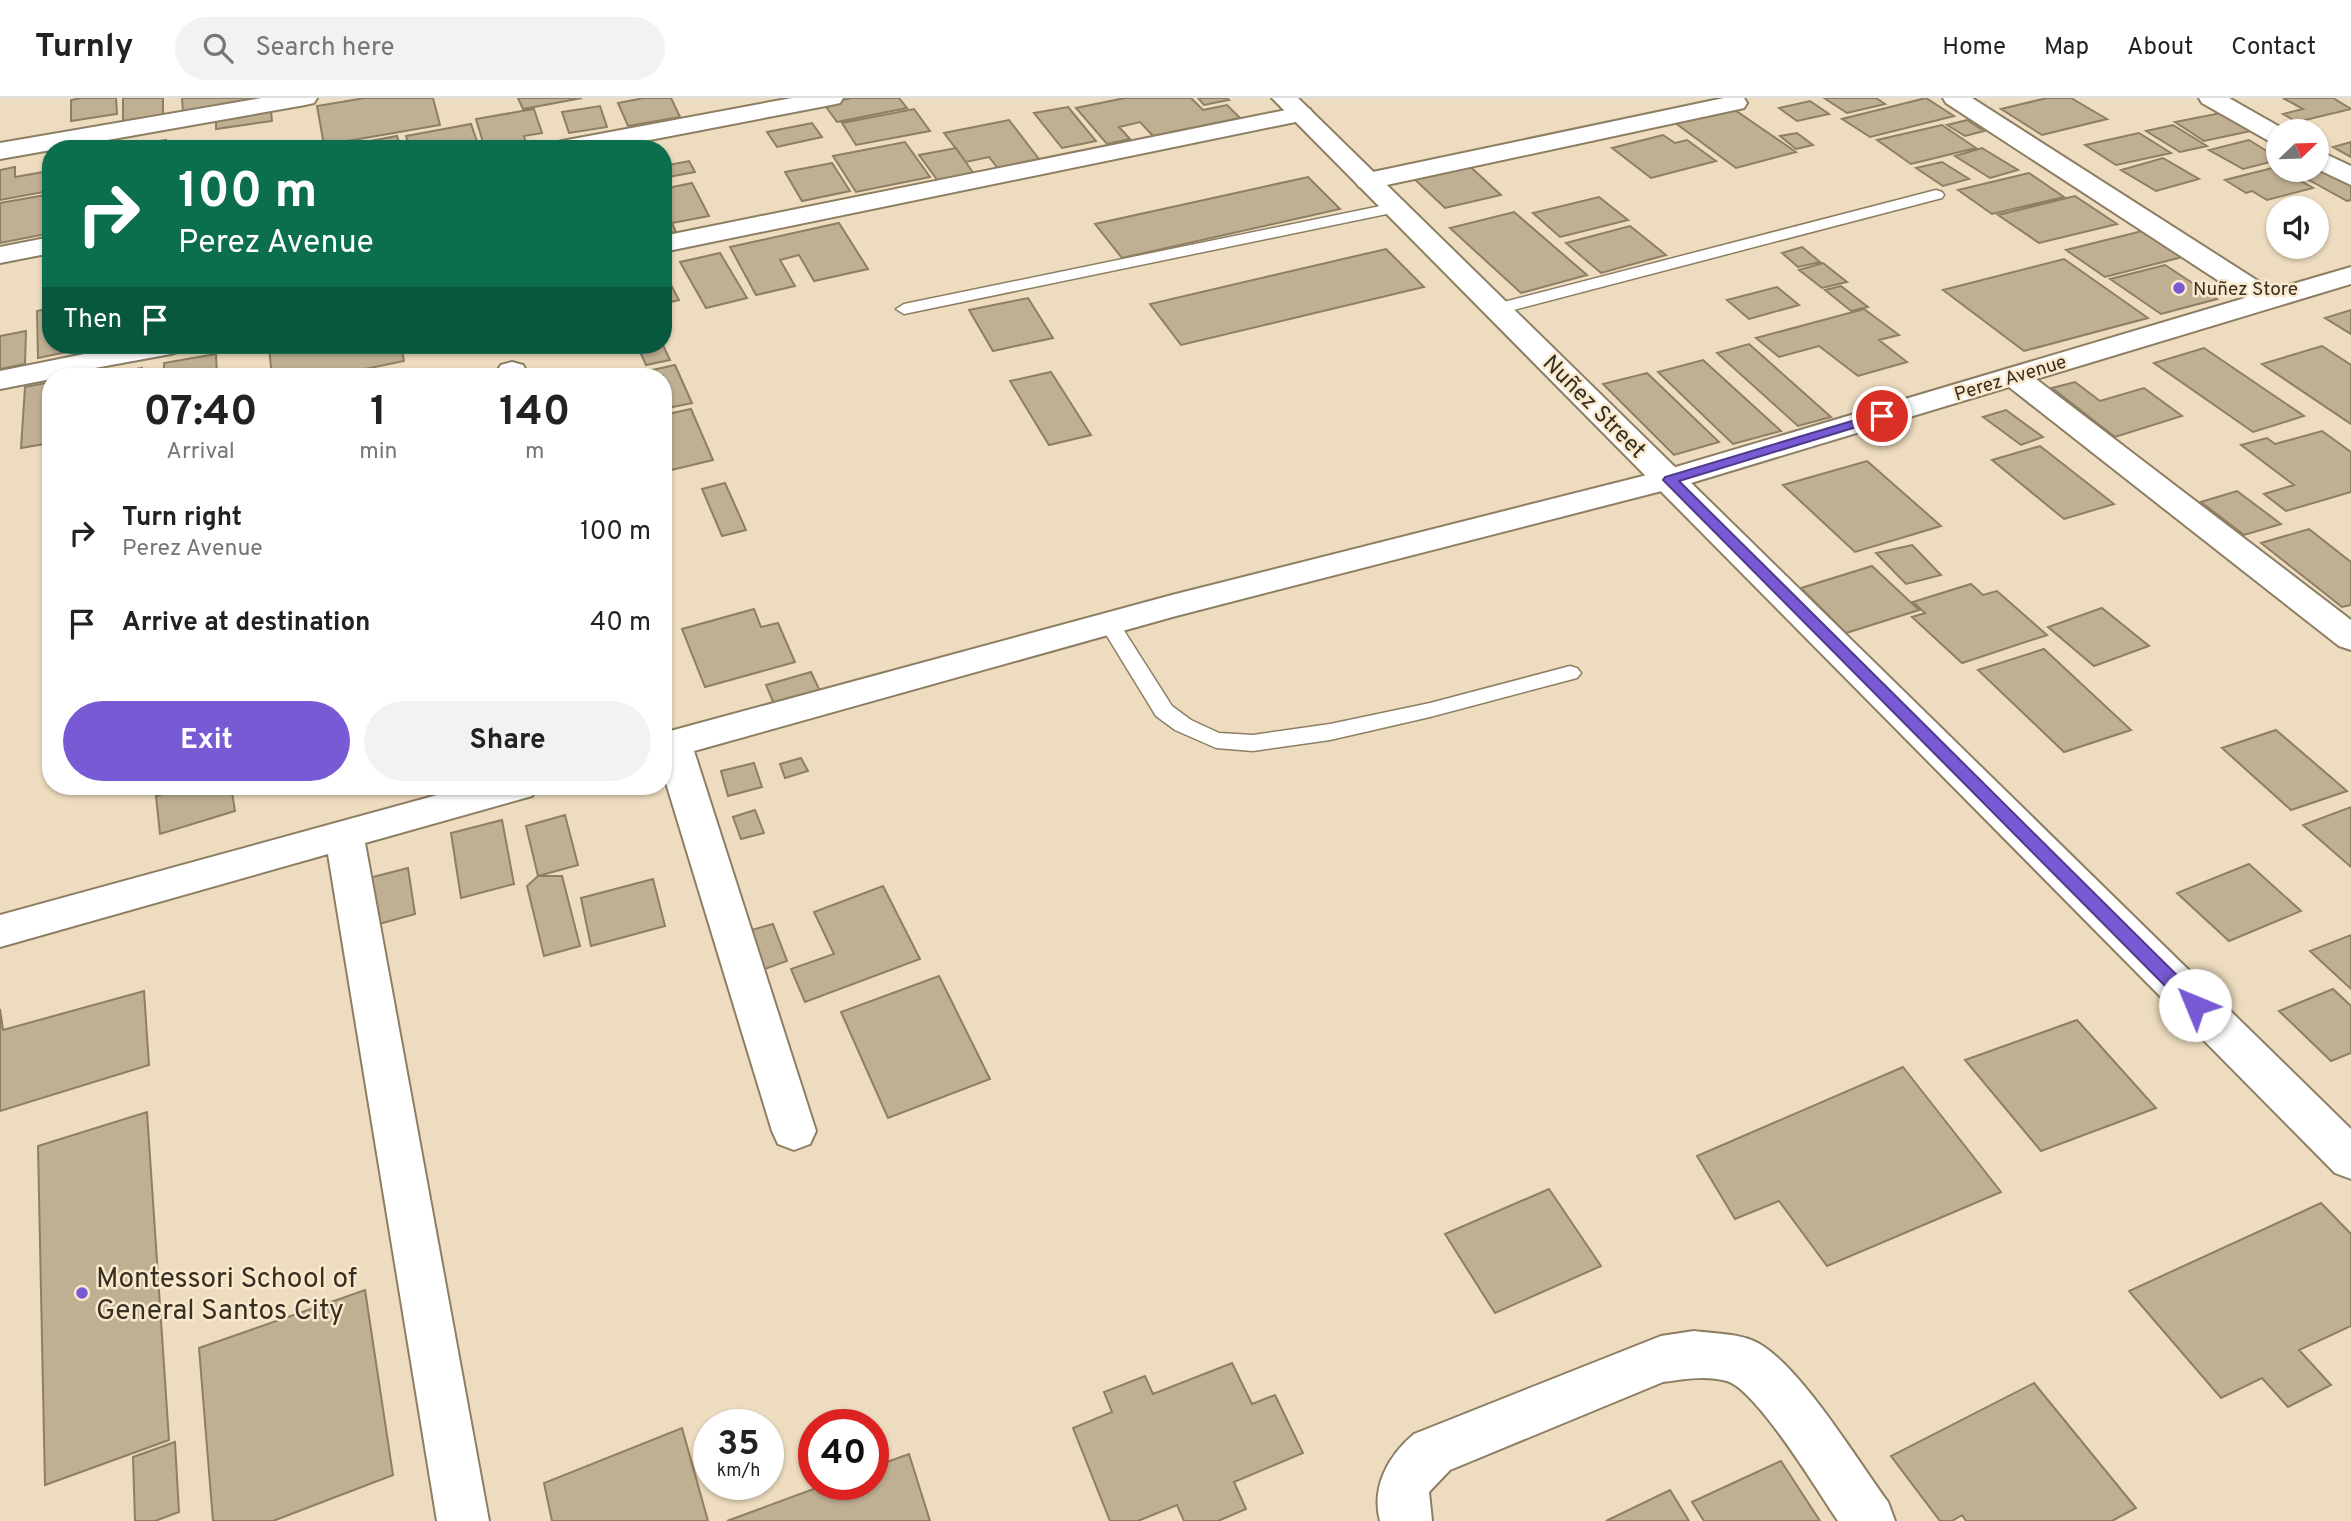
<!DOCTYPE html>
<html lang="en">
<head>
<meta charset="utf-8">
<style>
	body { margin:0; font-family:Overpass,sans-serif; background:#f2f2f2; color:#222; height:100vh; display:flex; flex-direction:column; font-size:26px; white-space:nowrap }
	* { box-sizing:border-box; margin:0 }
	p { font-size:23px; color:#767676 }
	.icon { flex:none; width:38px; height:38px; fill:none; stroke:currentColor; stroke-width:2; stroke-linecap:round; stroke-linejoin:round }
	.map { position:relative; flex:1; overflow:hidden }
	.sheet { position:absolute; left:42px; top:270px; width:630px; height:427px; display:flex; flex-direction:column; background:#fff; border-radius:28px; box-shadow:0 2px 5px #0004 }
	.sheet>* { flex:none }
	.hud { position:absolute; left:42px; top:42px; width:630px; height:214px; border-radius:28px; box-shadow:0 2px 5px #0004; background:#0b6e4f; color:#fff; overflow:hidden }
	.needle { width:46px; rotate:67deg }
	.fabs { position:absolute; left:2266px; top:21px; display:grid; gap:14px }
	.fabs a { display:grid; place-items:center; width:63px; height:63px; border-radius:50%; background:#fff; box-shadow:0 2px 5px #0004; font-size:35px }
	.speed { position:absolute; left:693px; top:1311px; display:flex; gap:14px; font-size:35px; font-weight:700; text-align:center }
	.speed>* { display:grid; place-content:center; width:91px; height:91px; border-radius:50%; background:#fff; box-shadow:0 2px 5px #0004; line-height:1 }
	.speed small { font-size:18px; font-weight:400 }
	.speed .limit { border:10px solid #d22; background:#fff; color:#111 }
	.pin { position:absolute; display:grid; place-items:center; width:60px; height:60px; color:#fff; margin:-30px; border:4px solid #fff; border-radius:50%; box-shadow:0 2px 7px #0007 }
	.me { position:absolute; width:77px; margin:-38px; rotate:315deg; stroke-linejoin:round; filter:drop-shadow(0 0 5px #0008) }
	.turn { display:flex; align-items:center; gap:24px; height:147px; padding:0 21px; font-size:32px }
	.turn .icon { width:91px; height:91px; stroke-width:2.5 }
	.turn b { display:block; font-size:49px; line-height:60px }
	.then { display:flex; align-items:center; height:66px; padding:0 21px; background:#0003; gap:14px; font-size:26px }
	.eta { display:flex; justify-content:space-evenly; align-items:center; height:119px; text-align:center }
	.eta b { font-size:42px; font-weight:700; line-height:49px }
	.button { display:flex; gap:14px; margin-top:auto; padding:14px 21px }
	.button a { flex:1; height:80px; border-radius:42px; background:#775ad4; color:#fff; font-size:28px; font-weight:700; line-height:80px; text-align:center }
	.button a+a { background:#f2f2f2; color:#222 }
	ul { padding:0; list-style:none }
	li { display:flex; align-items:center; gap:21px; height:91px; padding:0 21px }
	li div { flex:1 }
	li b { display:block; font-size:26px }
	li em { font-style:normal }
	header { display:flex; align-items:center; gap:42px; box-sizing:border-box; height:98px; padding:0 35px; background:#fff; border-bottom:2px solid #e0e0e0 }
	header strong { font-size:33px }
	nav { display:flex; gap:38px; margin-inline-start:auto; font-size:24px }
	.search { width:490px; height:63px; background:#f2f2f2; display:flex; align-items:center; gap:18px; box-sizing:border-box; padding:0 24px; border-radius:38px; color:#767676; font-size:26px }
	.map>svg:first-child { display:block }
	.building { fill:#bfaf93; stroke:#8e7e64; stroke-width:2 }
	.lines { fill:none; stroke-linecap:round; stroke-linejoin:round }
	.service-casing { stroke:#8d7e63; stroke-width:3 }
	.minor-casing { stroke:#8d7e63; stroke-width:4 }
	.tertiary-casing { stroke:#8d7e63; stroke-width:4 }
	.service { fill:#fff; fill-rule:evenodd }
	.minor { fill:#fff; fill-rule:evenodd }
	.tertiary { fill:#fff; fill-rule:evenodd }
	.route { fill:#775ad4; stroke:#4d3a8a; stroke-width:2 }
	.poi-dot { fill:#775ad4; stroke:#fae9cc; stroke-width:2.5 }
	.labels { text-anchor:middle; stroke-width:5; stroke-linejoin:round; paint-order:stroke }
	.far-poi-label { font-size:19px; fill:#362f24; stroke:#fae9cc; text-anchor:start }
	.far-street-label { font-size:19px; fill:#362f24; stroke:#fae9cc }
	.street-label { font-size:23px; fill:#362f24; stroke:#fae9cc }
	.near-poi-label { font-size:28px; fill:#362f24; stroke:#fae9cc; text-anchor:start }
</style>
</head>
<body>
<header>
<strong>Turnly</strong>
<div class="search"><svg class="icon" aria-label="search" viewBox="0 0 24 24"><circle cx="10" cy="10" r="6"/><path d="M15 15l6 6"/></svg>Search here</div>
<nav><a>Home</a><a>Map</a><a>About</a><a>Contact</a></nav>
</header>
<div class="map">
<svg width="2351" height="1423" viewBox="0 0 2351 1423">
	<rect width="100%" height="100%" fill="#eddcbf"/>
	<path class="building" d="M82,0H116L117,16L71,23V2Z
		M123,0H163V17L123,24Z
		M182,0H266L183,14Z
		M365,0H433L440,27L324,47L317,8Z
		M518,0H582L523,11Z
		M644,0H671L680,19L628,28L618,5Z
		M852,0H899L907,10L837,24L824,6Z
		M1125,0H1191L1203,12L1227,7L1240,20L1153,38L1140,24L1119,29L1130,41L1107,46L1076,10Z
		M1198,0H1227L1229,2L1204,7Z
		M1824,0H1876L1885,6L1847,15Z
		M1926,0L1954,18L1870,39L1842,21Z
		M2047,0H2071L2107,21L2042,37L2001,11Z
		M2283,0H2333L2351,11L2297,24L2283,16L2303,11Z
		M1810,3L1829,16L1797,23L1779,10Z
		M600,8L607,29L569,35L562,14Z
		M1068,9L1096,43L1062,50L1034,15Z
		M1732,10L1796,54L1736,70L1674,24Z
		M534,11L542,35L524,38L527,48L485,51L476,21Z
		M914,11L930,33L856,47L842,25Z
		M271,13L272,23L216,31V21Z
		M2226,14L2255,32L2204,43L2175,24Z
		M1009,22L1042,65L1000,73L989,59L966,64L944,35Z
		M1967,22L1984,33L1965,38L1947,27Z
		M812,25L822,39L777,49L767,34Z
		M471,26L479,49L410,51L406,38Z
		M1942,27L1976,50L1911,66L1877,42Z
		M2173,27L2207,48L2180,54L2146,33Z
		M1797,35L1813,47L1796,51L1780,38Z
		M2139,35L2171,55L2116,67L2085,47Z
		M1663,37L1675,45L1687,42L1716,63L1651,80L1612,50Z
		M397,38L401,51L332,50Z
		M166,42V51H107Z
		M2249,42L2278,60V62L2243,71L2209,52Z
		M905,44L930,79L856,94L833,58Z
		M2351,44V59L2333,49Z
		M956,50L974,76L938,83L919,57Z
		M1982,50L2018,72L1990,80L1955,58Z
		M2163,60L2199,81L2156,93L2121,72Z
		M689,63L695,74L663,80V68Z
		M1464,63L1501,97L1445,110L1408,75Z
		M1942,64L1969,81L1943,88L1916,70Z
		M832,65L850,93L802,103L785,74Z
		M15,69V79L49,73V93L0,102V72Z
		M2276,69L2313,90L2267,102L2252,93L2246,95L2225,82Z
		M2317,69L2351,88V102L2347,103L2291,72H2317Z
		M2029,75L2064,99L1992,116L1958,92Z
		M1308,79L1340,111L1122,160L1095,126Z
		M692,85L709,118L672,125L676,134L663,136V91Z
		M51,96V135L0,145V105Z
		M2075,98L2117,126L2039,145L1998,117Z
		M1599,99L1628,122L1560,139L1533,115Z
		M1514,114L1587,177L1521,195L1450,130Z
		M839,125L868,171L814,183L799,157L780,162L795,188L756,197L730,149Z
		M1630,128L1666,157L1601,175L1566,145Z
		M2146,132L2186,158L2105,179L2066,152Z
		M1802,149L1820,164L1798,169L1782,155Z
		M1386,151L1424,189L1181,247L1150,206Z
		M720,155L747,200L706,210L680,164Z
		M2064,161L2148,220L2024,253L1943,192Z
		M1823,165L1847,184L1822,190L1799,172Z
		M2165,167L2217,201L2161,216L2110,181Z
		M664,174L679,202L663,206V175Z
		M1841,188L1868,209L1851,213L1825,192Z
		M1777,189L1799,207L1749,221L1727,202Z
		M1028,200L1053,240L993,253L969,212Z
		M51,210V247H100L38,260L37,213Z
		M1864,211L1899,237L1879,242L1907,264L1858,278L1819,248L1779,259L1756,240Z
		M2351,212V236L2325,220Z
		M26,233L25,266L0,271V238Z
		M1749,246L1831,319L1798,328L1717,255Z
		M284,247H401L404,263L331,278H272L269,250Z
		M637,247H663L670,262L646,267Z
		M2322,248L2351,267V326L2262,266Z
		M2204,250L2304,318L2253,334L2154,265Z
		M216,256L217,278H164V265Z
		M1703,262L1781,333L1733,346L1658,274Z
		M675,267L692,305L663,311V278H625Z
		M142,270L143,278H98Z
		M1051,274L1091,337L1049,347L1010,283Z
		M1647,275L1719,344L1674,357L1603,286Z
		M51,284V345L21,350L25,289Z
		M2075,284L2100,303L2144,290L2182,318L2115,339L2052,290Z
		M691,311L713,362L663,374V317Z
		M2006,312L2043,339L2021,347L1983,319Z
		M2322,333L2351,354V394L2286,413L2264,396L2294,387L2241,347L2267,340L2275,346Z
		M2040,348L2114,406L2064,421L1992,362Z
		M1867,363L1941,428L1855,454L1783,387Z
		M725,385L746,432L722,438L702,391Z
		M2237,393L2281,426L2244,437L2201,404Z
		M2309,431L2351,464V507L2342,509L2261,445Z
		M1912,447L1941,477L1906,486L1876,455Z
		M1872,468L1919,512L1846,535L1801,490Z
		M1971,486L1983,497L1997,493L2047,537L1962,565L1912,519L1925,515L1913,504Z
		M2102,510L2149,548L2094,568L2048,529Z
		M754,511L761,529L778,525L795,564L705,589L682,531Z
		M2044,551L2131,632L2064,654L1978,572Z
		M811,574L820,593L774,606L766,587Z
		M2276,632L2347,693L2291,712L2222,650Z
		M801,660L808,673L785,680L780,666Z
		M754,665L762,689L728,698L721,673Z
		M194,688H231L235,713L160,736L156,698Z
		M2351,709V769L2303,727Z
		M755,712L764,735L741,741L733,719Z
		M565,717L578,767L538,778L526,728Z
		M502,722L514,786L461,800L451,735Z
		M2249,766L2301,813L2229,843L2177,795Z
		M408,770L415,816L372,828L365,781Z
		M538,778H562L580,848L544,858L527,788Z
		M653,781L665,828L591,848L581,800Z
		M883,788L920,861L805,904L791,871L834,856L814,814Z
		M773,826L787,863L762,872L748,833Z
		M2351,837V891L2310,853Z
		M939,878L990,981L888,1020L841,914Z
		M2333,891L2351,908V955L2331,963L2279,913Z
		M144,893L149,967L0,1013V911L3,932Z
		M2077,922L2156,1010L2041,1053L1965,962Z
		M1903,969L2001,1094L1827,1168L1779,1103L1735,1121L1697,1058Z
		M147,1014L169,1342L45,1387L38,1048Z
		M1549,1091L1601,1168L1495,1215L1445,1136Z
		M2321,1105L2351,1136V1228L2299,1252L2331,1287L2288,1309L2262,1280L2221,1300L2129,1193Z
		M365,1192L393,1377L273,1423H213L199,1250Z
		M1232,1265L1252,1306L1275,1297L1303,1355L1234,1384L1246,1411L1218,1423H1184L1177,1407L1138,1423H1110L1073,1330L1112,1314L1104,1294L1145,1278L1153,1296Z
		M2034,1285L2136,1410L2112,1423H1966L1962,1417L1952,1423H1940L1891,1358Z
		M682,1330L708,1423H552L544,1385Z
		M175,1344L179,1414L155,1423H135L133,1359Z
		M909,1356L930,1423H727L827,1386H873V1369Z
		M1781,1363L1820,1423H1704L1692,1404Z
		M1670,1392L1689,1423H1606Z"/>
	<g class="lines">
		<defs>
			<path id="service" d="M1936,92L1942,94L1944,97L1942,100L1498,216L1490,211L1492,207Z
				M1395,105L1401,107L1403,110L1401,113L904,216L896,211L904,206Z
				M1109,518L1116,520L1172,608L1191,622L1219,635L1253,637L1330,626L1430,605L1570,568L1577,570L1581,575L1577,580L1430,619L1330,642L1253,653L1216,650L1175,632L1156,618L1099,525L1102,520Z"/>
			<path id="minor" d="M262,0H317L314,5L305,7L0,61V45Z
				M792,0H843L840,5L831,7L603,51H549L553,46L562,43Z
				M1724,0H1744L1747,5L1744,10L1735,12L1368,91L1359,89L1355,83L1359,77L1368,75Z
				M1943,0H1972L2272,192L2351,169V186L2036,281L2351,522V552L2339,548L2009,289L1681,388L1176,518L694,653L816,1033L810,1046L794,1052L778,1046L772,1033L663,675V635L1172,497L1659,374L2245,200L1946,5Z
				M2199,0H2229L2287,33H2278V45L2269,43L2202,5Z
				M1301,9L1310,11L1313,16L1310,21L663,154V138Z
				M2317,52L2351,68V87L2317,71Z
				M51,139V155L0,165V149Z
				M129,247H186L181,253L171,256L51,278V281L0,291V273Z
				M512,264L523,267L529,278H499L497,273L501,267Z
				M470,688H538L532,698L365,745L489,1423H437L328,756L0,849V817Z
				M1694,1233C1715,1236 1739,1235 1758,1245C1801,1269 1857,1362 1888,1404L1895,1423H1838C1818,1394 1757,1292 1727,1283C1706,1277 1684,1281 1663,1284L1450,1372L1429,1394L1432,1423H1380C1371,1389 1388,1358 1414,1336L1661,1238Z"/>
			<path id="tertiary" d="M1272,0H1298L2351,1031V1081L2335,1075Z"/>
		</defs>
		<use href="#service" class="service-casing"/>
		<use href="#minor" class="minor-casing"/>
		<use href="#tertiary" class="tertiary-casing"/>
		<use href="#service" class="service"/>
		<use href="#minor" class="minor"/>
		<use href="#tertiary" class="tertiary"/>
	</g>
	<path class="route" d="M1882,314L1886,315V320L1679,383L2202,902L2204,907L2202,912H2189L1663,382L1665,379Z"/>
	<g class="poi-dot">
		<circle cx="2179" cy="190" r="7"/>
		<circle cx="82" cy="1195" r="7"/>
	</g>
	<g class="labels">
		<g class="far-poi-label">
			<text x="2193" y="197">Nuñez Store</text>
		</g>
		<g class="far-street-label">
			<text transform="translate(2010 279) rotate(-17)" y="7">Perez Avenue</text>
		</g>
		<g class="street-label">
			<text transform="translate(1595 308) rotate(45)" y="8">Nuñez Street</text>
		</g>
		<g class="near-poi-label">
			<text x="96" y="1189">Montessori School of<tspan x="96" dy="32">General Santos City</tspan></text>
		</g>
	</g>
</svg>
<div class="fabs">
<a><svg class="needle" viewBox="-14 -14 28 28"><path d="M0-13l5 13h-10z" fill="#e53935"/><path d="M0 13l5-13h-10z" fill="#767676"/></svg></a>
<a><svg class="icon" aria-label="sound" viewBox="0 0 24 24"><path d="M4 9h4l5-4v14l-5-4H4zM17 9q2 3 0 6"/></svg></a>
</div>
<div class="speed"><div>35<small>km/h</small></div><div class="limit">40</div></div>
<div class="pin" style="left:1882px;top:318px;background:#d93025"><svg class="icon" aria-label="arrive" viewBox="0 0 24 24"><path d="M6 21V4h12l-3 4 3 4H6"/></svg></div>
<svg class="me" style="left:2195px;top:907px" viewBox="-20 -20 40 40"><circle r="19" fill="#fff"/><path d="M0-13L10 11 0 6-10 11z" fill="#775ad4"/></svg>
<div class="hud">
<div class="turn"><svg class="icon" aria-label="right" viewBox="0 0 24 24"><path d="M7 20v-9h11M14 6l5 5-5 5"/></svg><div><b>100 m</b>Perez Avenue</div></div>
<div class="then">Then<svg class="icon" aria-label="arrive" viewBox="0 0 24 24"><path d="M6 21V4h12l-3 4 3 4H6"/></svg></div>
</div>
<section class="sheet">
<div class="eta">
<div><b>07:40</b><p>Arrival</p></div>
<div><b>1</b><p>min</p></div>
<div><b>140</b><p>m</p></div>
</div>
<ul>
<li><svg class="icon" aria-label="right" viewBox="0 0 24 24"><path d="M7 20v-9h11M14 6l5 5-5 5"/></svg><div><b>Turn right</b><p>Perez Avenue</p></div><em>100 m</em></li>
<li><svg class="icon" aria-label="arrive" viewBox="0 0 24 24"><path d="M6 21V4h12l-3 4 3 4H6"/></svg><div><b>Arrive at destination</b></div><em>40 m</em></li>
</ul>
<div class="button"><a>Exit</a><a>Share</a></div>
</section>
</div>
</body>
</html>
